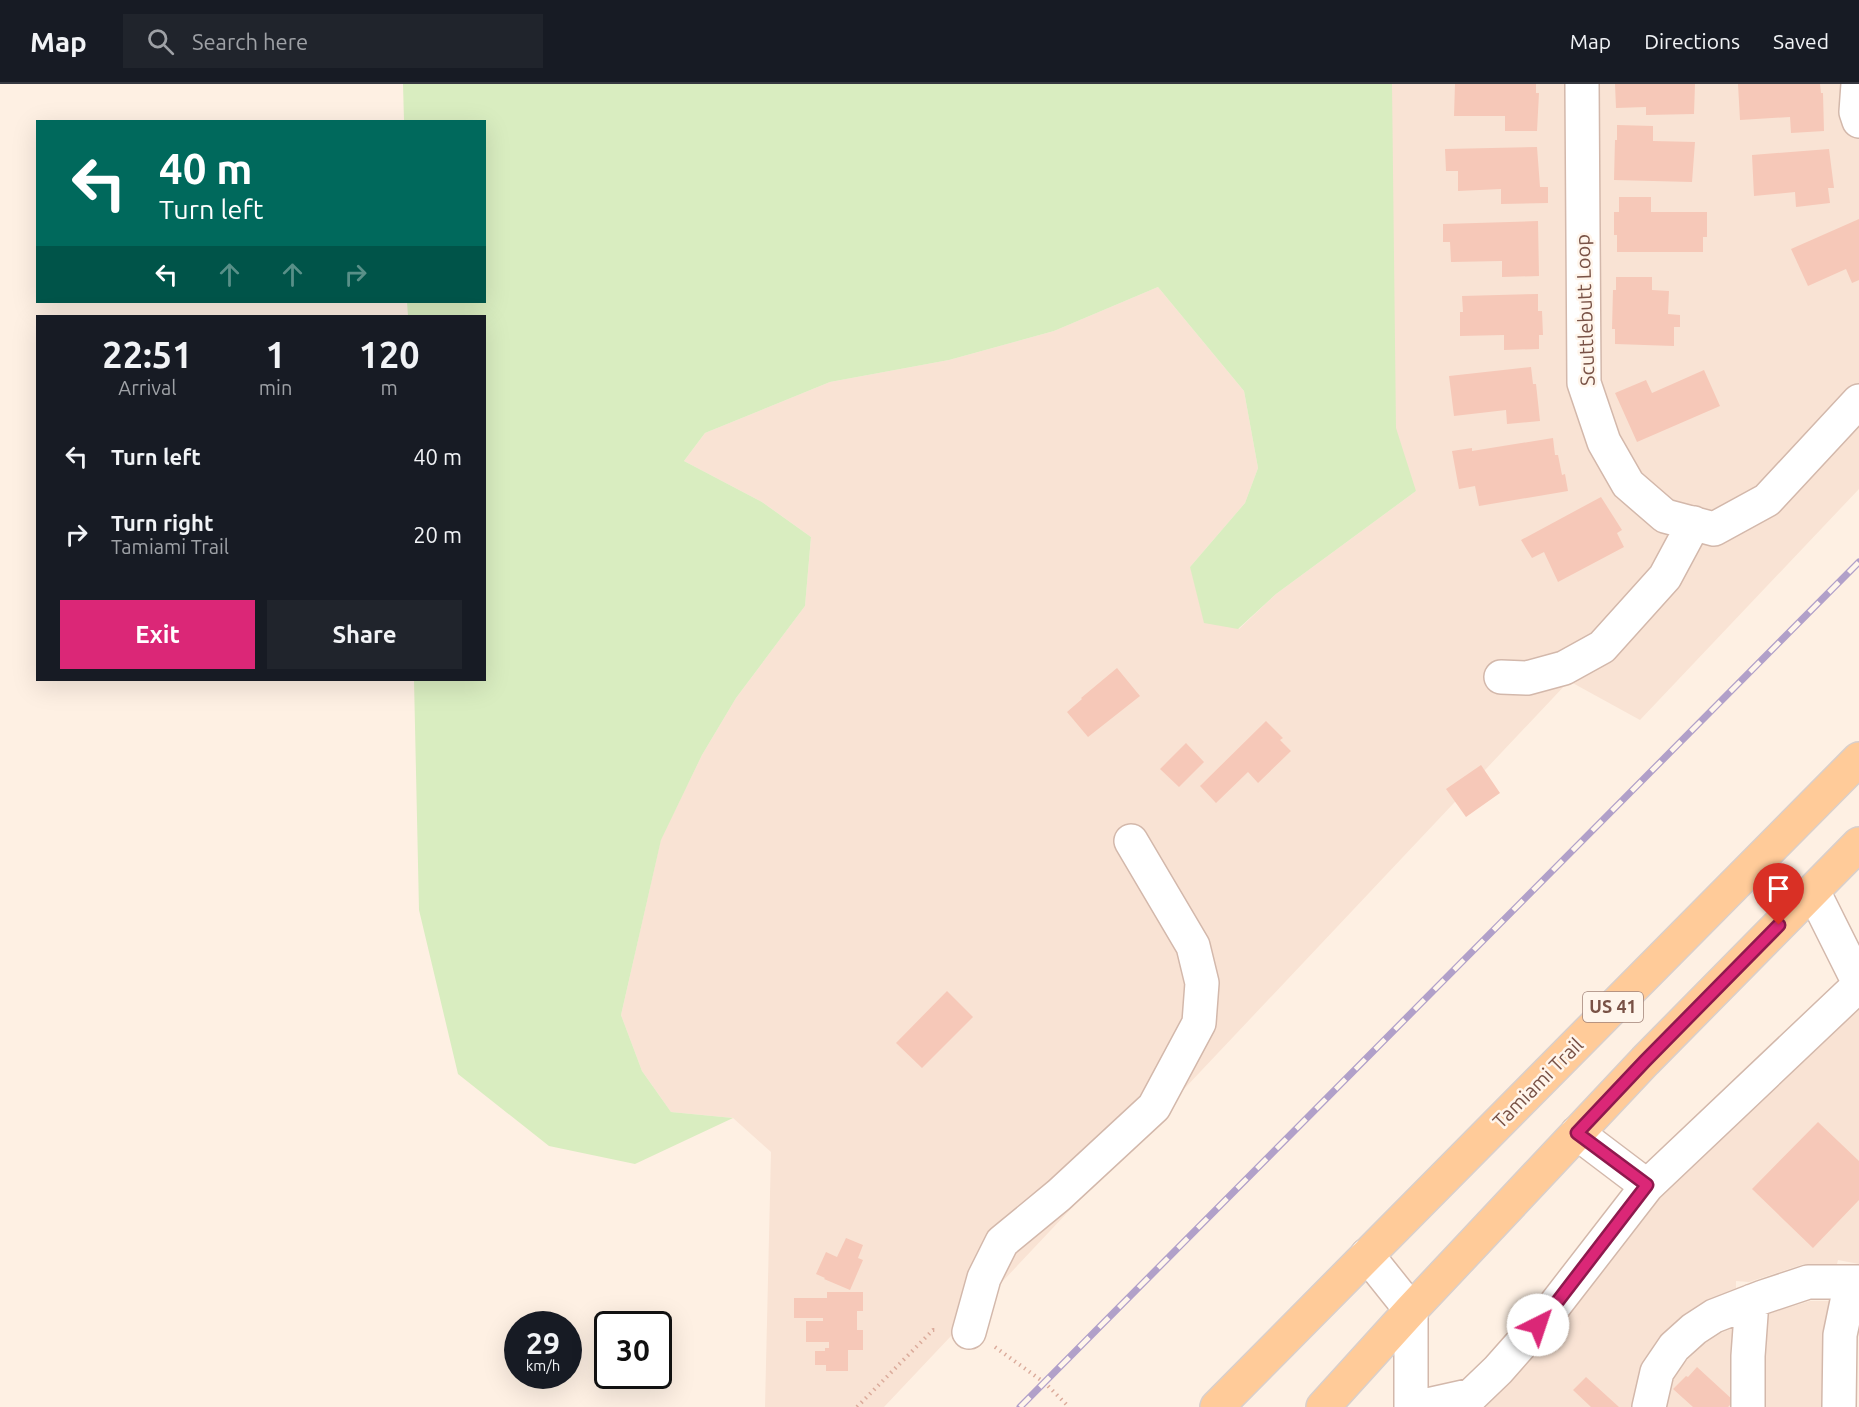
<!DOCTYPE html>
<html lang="en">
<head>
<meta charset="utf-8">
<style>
	body { margin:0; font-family:Ubuntu,sans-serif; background:#20242c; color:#f1f3f6; height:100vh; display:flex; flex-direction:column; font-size:22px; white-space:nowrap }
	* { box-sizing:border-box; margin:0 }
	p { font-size:20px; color:#9ea1a6 }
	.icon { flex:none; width:33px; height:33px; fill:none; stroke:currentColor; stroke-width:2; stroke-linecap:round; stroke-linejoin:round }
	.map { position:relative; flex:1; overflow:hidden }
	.panel { position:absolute; left:36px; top:231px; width:450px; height:366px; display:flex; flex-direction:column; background:#171b24; border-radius:0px; box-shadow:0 6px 24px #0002 }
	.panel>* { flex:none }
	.banner { position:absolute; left:36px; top:36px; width:450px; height:183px; border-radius:0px; box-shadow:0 6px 24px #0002; background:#00695c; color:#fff; overflow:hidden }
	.speed { position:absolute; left:504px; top:1227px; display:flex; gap:12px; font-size:30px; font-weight:700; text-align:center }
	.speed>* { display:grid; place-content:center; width:78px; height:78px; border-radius:50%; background:#171b24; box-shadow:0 6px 24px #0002; line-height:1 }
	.speed small { font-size:15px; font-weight:400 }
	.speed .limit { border:3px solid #111; border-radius:9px; background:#fff; color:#111 }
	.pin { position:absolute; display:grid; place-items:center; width:51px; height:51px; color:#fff; margin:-62px -26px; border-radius:50% 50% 50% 0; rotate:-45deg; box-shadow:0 0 6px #0007 }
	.pin .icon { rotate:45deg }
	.me { position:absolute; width:66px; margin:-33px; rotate:41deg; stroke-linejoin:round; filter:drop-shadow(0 0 4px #0008) }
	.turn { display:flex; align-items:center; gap:21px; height:126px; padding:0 24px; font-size:27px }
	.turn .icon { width:78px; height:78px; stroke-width:2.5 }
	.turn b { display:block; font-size:42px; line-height:51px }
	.lanes { display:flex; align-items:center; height:57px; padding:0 24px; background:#0003; justify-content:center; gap:30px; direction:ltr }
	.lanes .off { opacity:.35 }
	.eta { display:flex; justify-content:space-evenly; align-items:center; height:102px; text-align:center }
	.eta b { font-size:36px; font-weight:700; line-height:42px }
	.cta { display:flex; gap:12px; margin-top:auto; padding:12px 24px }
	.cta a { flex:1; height:69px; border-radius:0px; background:#db2777; color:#fff; font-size:24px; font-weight:700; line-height:69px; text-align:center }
	.cta a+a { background:#20242c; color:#f1f3f6 }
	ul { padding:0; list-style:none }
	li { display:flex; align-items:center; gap:18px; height:78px; padding:0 24px }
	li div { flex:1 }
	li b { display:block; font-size:22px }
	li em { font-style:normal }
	header { display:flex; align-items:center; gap:36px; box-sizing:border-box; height:84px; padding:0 30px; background:#171b24; border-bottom:2px solid #363941 }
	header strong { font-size:28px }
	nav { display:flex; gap:33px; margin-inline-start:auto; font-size:21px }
	.search { width:420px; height:54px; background:#20242c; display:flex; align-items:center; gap:15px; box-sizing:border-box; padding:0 21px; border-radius:0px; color:#9ea1a6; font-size:22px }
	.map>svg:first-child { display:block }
	.residential { fill:#f9e3d4 }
	.green { fill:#d9edc0 }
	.building { fill:#f6c8b8 }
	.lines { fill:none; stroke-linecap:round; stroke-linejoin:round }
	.minor-casing { stroke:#d3b8ab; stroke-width:36 }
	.major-casing { stroke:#d9cfcb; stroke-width:36 }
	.path { stroke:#dbab9b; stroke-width:4; stroke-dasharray:1.5 4.5; stroke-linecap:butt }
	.minor { stroke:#fff; stroke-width:33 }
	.major { stroke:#ffcb99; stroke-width:33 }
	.rail-casing { stroke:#b1a0c9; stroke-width:7 }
	.rail { stroke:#fff5eb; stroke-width:4.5; stroke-dasharray:14; stroke-linecap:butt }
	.route-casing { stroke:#8e194d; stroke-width:15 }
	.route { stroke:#db2777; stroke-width:10 }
	.labels { text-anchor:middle; stroke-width:5; stroke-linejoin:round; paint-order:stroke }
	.shield { fill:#fff5eb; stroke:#a18378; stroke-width:1.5 }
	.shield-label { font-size:18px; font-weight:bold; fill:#795246 }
	.street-label { font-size:20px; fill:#795246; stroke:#fff5eb }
</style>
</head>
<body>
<header>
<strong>Map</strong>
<div class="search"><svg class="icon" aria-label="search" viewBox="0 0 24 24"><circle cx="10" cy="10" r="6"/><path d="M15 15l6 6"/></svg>Search here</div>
<nav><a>Map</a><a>Directions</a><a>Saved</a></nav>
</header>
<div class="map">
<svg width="1859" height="1323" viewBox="0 0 1859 1323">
	<rect width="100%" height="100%" fill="#fef0e3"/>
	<path class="residential" d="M1039,0H1859V405L1640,636L1569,597L884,1323H765L771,1068L733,1034L671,1028L642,987L621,931L661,755L702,671L736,614L805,522L811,453L762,418L684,377L705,349L830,298L949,276L1054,247L1158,203L1244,307L1258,384L1245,419L1190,483L1239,545L1276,510L1416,407Z
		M1859,925V1180L1838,1176L1837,1180H1804L1749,1198L1736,1197V1204L1708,1215L1686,1229L1663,1250L1644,1276L1631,1323H1485L1510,1299L1563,1239L1659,1115Z
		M1810,1217H1830L1823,1251V1323H1765L1767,1230Z
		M1733,1244L1732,1323H1666L1672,1296L1686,1277L1704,1260L1721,1249Z"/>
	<path class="green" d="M403,0H1392L1396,344L1416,407L1276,510L1238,545L1204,539L1190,483L1245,419L1258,384L1244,307L1158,203L1054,247L949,276L830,298L705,349L684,377L762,418L811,453L805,522L736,614L702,671L661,756L621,931L642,987L671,1028L733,1034L635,1080L549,1062L458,990L419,826L414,596H484V232H408L407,218H484V38L404,37Z"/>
	<path class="building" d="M1455,0H1536V9H1539L1537,47H1505V32H1454Z
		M1615,0H1695L1694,30L1646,31V23L1616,24Z
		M1738,0H1820L1821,9H1823L1824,47L1791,49L1790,33L1740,36Z
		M1617,41L1653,42V57L1695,58L1692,98L1614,96L1615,56H1617Z
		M1537,63L1540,103H1548V119L1501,120V105L1458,107V87H1446L1445,65Z
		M1829,65L1834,104H1828L1830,119L1796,123L1795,108L1754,112L1752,71Z
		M1619,113H1651V128H1707V153H1703V168H1617V151H1614V128H1619Z
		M1859,135V196L1852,199L1846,185L1808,202L1791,165Z
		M1538,137L1539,192L1502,193V177L1451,178L1450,158H1443V140Z
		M1616,193H1652V206L1669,207L1668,230L1680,231V243H1674V262L1615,260V245H1612L1613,206H1616Z
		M1538,210V227H1542L1543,251H1539V265L1504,266V251L1460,252V228H1463L1462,212Z
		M1531,283L1533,300H1536L1540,337L1507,340L1506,326L1454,332L1449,292Z
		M1704,286L1720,322L1637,358L1615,309L1646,296L1652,309Z
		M1553,354L1555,371H1558L1562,391L1565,390L1568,407L1479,422L1475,402L1459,405L1452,367L1472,364V367Z
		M1601,413L1622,446L1617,449L1624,463L1558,498L1544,468L1532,474L1521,456Z
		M1117,584L1140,612L1088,653L1067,628L1082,615L1081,614Z
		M1266,637L1283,654L1280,656L1291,667L1258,699L1248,688L1216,719L1200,702Z
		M1186,659L1204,678L1179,703L1160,685Z
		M1481,681L1500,709L1466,733L1446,705Z
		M947,907L973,933L922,984L896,959Z
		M1818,1038L1859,1077V1116L1813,1164L1752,1105Z
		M846,1154L863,1161L858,1174L863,1176L850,1206L824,1195L825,1194L816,1190L826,1168L837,1173Z
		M827,1208H863V1227H857V1246H863V1266H848V1287H826V1281H815V1267H825V1264H829V1258H806V1237H823V1234H794V1214H827Z
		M1697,1283L1734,1317L1728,1323H1693L1673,1305L1686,1292L1688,1293Z
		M1586,1293L1619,1323H1591L1573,1306Z"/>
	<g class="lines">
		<defs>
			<path id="minor" d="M1582,0L1584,299L1604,358L1628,400L1665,432L1714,445L1767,416L1859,317
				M1858,0L1856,28L1859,37
				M1501,593L1527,594L1564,584L1602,563L1665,493L1694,439
				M1813,807L1859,899
				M1577,1049L1647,1102L1859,901
				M1367,1171L1411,1226V1323
				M969,1248L984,1194L1002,1158L1059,1111L1154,1023L1199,939L1202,899L1193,862L1131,757
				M1418,1323L1472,1311L1498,1286L1551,1226L1647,1102
				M1649,1323L1657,1288L1674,1263L1694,1245L1714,1232L1763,1213L1808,1198H1859
				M1748,1323V1272L1752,1217
				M1839,1323L1840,1251L1851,1198"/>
			<path id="major" d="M1217,1323L1859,675
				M1323,1323L1411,1226L1645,977L1859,760"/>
		</defs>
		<use href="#minor" class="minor-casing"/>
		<use href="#major" class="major-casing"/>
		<path class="path" d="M995,1263L1045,1299L1069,1323
			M857,1323L933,1246H938"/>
		<use href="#minor" class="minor"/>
		<use href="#major" class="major"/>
		<defs>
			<path id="rail" d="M1020,1323L1859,478"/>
		</defs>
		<use href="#rail" class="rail-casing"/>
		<use href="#rail" class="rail"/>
	</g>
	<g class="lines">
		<defs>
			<path id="route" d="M1538,1241L1551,1226L1647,1101L1577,1049L1645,977L1779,841"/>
		</defs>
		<use href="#route" class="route-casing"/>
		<use href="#route" class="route"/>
	</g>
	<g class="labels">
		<rect class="shield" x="1583" y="908" width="60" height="30" rx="4.5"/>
		<g class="shield-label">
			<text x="1613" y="929">US 41</text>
		</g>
		<g class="street-label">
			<text transform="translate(1585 226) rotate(-92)" y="7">Scuttlebutt Loop</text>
			<text transform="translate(1538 999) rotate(-45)" y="7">Tamiami Trail</text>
		</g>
	</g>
</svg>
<div class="speed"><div>29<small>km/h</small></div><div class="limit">30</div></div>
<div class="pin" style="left:1779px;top:841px;background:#d93025"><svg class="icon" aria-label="arrive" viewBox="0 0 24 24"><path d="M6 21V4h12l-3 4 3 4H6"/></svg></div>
<svg class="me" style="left:1538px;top:1241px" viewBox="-20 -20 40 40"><circle r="19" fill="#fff"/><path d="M0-13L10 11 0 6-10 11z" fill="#db2777"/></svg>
<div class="banner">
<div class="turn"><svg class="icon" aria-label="left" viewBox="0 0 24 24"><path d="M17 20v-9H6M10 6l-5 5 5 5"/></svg><div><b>40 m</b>Turn left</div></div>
<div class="lanes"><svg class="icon" aria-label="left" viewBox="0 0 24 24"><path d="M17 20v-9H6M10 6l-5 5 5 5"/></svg><svg class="icon off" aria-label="ahead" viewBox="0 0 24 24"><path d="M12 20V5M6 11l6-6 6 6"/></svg><svg class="icon off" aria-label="ahead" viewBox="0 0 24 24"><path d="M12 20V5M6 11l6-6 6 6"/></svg><svg class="icon off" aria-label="right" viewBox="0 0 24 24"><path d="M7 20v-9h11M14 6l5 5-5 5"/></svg></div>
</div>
<section class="panel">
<div class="eta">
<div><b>22:51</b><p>Arrival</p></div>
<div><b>1</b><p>min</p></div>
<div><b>120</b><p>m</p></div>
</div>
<ul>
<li><svg class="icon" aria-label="left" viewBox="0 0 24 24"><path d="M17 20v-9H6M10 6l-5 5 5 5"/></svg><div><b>Turn left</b></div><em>40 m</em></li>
<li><svg class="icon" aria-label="right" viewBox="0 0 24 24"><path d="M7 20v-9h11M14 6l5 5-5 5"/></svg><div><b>Turn right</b><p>Tamiami Trail</p></div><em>20 m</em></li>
</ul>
<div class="cta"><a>Exit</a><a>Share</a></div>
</section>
</div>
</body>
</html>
